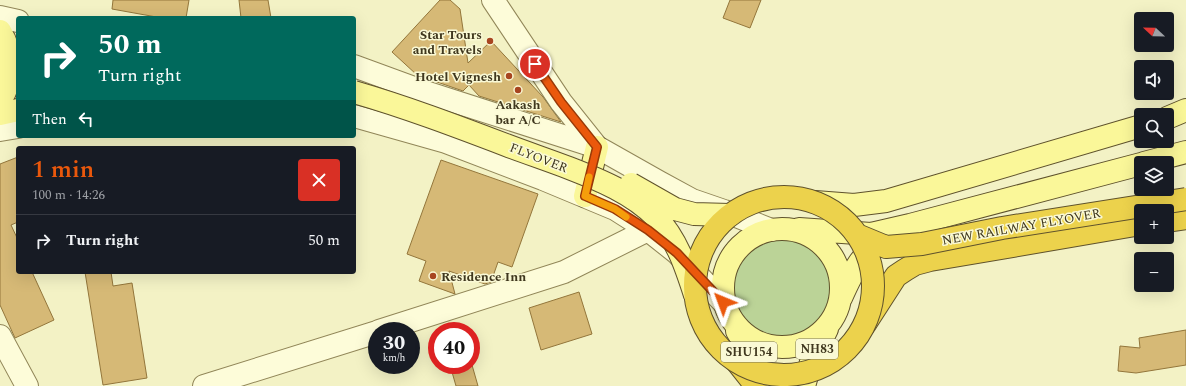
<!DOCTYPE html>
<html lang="en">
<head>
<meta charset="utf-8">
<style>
	body { margin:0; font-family:Spectral,serif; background:#242831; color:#f1f3f6; height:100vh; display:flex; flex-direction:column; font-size:15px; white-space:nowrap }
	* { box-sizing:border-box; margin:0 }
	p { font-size:13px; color:#9ea1a6 }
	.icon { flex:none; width:22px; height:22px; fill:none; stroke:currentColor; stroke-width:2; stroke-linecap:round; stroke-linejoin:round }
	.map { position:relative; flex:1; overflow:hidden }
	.panel { position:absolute; left:16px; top:146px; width:340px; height:128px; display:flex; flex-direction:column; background:#171b24; border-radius:4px; box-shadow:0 4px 16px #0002 }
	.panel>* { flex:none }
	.guide { position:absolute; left:16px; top:16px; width:340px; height:122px; border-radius:4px; box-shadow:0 4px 16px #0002; background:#00695c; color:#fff; overflow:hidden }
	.needle { width:26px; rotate:292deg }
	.fabs { position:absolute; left:1134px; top:12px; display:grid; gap:8px }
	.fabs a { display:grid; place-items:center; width:40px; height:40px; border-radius:4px; background:#171b24; box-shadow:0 4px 16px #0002; font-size:20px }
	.speed { position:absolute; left:368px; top:322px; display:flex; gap:8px; font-size:20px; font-weight:700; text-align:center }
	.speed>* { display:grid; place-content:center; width:52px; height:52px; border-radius:50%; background:#171b24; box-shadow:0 4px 16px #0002; line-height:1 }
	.speed small { font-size:10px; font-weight:400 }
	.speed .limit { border:6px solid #d22; background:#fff; color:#111 }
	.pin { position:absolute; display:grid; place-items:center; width:34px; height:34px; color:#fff; margin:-17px; border:2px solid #fff; border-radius:50%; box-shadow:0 1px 4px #0007 }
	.me { position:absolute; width:44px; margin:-22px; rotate:316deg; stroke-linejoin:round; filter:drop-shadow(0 0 3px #0008) }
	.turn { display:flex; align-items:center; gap:14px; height:84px; padding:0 16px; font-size:18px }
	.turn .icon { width:52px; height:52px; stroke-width:2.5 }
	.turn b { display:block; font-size:28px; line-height:34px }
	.then { display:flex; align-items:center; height:38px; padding:0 16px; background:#0003; gap:8px; font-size:15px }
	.round { display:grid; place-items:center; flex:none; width:42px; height:42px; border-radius:4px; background:#242831 }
	.overview { display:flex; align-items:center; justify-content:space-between; height:68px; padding:0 16px }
	h1 { font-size:24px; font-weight:600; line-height:30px; color:#ea580c }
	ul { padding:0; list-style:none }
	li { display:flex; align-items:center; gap:12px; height:52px; padding:0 16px; border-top:1px solid #363941 }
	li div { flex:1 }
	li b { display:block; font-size:15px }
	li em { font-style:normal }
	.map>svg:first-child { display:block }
	.green { fill:#bbd397 }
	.building { fill:#d6b976; stroke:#93763b }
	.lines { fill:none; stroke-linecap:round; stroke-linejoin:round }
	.minor-casing { stroke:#918658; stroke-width:24 }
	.major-casing { stroke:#5f522c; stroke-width:24 }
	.highway-casing { stroke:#5f522c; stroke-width:24 }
	.minor { stroke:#fdfcd9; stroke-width:22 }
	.major { stroke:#faf799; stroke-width:22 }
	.highway { stroke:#ecd24c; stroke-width:22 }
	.major-bridge-casing { stroke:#5f522c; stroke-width:24; stroke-linecap:butt }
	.highway-bridge-casing { stroke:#5f522c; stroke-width:24; stroke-linecap:butt }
	.major-bridge { stroke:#faf799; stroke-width:22 }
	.highway-bridge { stroke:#ecd24c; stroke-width:22 }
	.route-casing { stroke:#983908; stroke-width:10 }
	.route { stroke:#ea580c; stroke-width:7 }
	.slow { stroke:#f59e0b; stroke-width:7 }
	.poi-dot { fill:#a84520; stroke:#faf9d5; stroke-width:1.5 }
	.labels { text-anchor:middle; stroke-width:3; stroke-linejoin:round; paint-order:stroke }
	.shield { fill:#faf9d5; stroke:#777155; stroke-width:1 }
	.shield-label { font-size:12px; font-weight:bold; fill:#3f371e }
	.poi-label { font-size:13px; font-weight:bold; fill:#3f371e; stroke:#faf9d5; text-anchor:end }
	.street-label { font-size:13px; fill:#3f371e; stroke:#faf9d5 }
</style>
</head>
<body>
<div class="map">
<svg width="1186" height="386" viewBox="0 0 1186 386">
	<rect width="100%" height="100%" fill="#f3f2c5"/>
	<path class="green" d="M734 289a49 49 0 1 1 98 0a49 49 0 1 1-98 0Z"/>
	<path class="building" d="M113,0H189L186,18H162L112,9Z
		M239,0H268L271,18H241Z
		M440,0H450L460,9L468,63L491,41L543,97L561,122L479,96L469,85L463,91L417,75L392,52Z
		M730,0H761L750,28L723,18Z
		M18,157V222L11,225L18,240V272H32L54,320L15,338L0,305V164Z
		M441,160L538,194L512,267L498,262L491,282L485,284L449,271L455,294L419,281L426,261L407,254Z
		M85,272H111L113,286L132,283L147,378L103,385Z
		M579,292L592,334L541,350L529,308Z
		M1186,330V365L1136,373L1118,371L1120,346L1140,348L1139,338Z
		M450,365H472L478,386H456Z"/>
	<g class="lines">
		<defs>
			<path id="minor" d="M493,0L561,102L597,147
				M0,17L18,21
				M354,66L425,92L597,147L659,182L692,200L724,211L771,230
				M354,116L446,142L543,179L615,209L648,230L677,253L723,302
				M0,130L18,127
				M379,331L564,272L648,230
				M0,336L27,386
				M204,386L377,332"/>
			<path id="major" d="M0,31C13,52 15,80 0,100
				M0,114L18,110
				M1167,118L1186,110
				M1144,163L1186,152
				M585,196L597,147
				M815,202L854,205L886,201L1141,126
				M723 288a59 59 0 1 1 118 0a59 59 0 1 1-118 0Z
				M799,229L871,234L910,225L1141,164
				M841,298C853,271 863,249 891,235
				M737,331L746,346L761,381V386
				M804,386L811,362L827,329"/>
			<path id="highway" d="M1167,221L1186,218
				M865,324L896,276L905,270L915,264L930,260L1141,224
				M737,362L756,386"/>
		</defs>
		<use href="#minor" class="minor-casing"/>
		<use href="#major" class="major-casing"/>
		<use href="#highway" class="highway-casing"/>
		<use href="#minor" class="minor"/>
		<use href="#major" class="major"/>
		<use href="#highway" class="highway"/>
		<defs>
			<path id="major-bridge" d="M354,92C406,107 456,126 506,145C527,153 548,160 569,168C600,180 632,193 656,217C677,239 686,267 695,295
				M631,184L675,209L694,214L730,215"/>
			<path id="highway-bridge" d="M695 286a89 89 0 1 1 178 0a89 89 0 1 1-178 0Z
				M857,235L886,247L922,244L1002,228L1186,199"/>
		</defs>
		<use href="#major-bridge" class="major-bridge-casing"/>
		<use href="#highway-bridge" class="highway-bridge-casing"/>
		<use href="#major-bridge" class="major-bridge"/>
		<use href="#highway-bridge" class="highway-bridge"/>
	</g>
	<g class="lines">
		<defs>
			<path id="route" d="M535,64L561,102L597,147L585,196L615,209L648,230L677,253L723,302"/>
		</defs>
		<use href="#route" class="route-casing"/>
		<use href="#route" class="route"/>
		<path class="slow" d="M589,177L585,196L615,209L626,217"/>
	</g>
	<g class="poi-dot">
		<circle cx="490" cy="41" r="4"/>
		<circle cx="509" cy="76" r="4"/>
		<circle cx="518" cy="90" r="4"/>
		<circle cx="433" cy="276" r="4"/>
	</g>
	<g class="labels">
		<g class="shield">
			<rect x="796" y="339" width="42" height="20" rx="3"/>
			<rect x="721" y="342" width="56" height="20" rx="3"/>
		</g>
		<g class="shield-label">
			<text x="817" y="353">NH83</text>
			<text x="749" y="356">SHU154</text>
		</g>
		<g class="poi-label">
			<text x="482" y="39">Star Tours<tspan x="482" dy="15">and Travels</tspan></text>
			<text x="501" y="81">Hotel Vignesh</text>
			<text x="518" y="109" text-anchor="middle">Aakash<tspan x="518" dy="15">bar A/C</tspan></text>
			<text x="441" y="281" text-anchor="start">Residence Inn</text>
		</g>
		<g class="street-label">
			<text transform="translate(539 157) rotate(21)" y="5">FLYOVER</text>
			<text transform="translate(1021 226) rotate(-10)" y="5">NEW RAILWAY FLYOVER</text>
		</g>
	</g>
</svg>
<div class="fabs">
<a><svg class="needle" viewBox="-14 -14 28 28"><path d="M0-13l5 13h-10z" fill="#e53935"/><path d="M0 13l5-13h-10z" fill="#9ea1a6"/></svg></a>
<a><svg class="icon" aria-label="sound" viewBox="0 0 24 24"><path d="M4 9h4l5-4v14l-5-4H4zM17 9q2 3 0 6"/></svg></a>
<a><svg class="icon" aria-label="search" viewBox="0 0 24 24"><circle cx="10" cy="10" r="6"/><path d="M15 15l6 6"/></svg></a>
<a><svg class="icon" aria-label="layers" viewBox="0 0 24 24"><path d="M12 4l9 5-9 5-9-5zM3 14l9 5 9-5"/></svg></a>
<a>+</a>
<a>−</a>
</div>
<div class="speed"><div>30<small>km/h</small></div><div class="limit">40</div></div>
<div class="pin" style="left:535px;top:64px;background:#d93025"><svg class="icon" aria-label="arrive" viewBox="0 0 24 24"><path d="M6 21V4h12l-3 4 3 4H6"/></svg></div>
<svg class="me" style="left:723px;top:302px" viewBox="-20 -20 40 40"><path d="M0-17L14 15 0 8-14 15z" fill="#ea580c" stroke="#fff" stroke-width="4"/></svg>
<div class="guide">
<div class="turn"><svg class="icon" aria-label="right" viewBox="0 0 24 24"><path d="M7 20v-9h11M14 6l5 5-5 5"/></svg><div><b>50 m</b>Turn right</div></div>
<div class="then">Then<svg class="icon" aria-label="left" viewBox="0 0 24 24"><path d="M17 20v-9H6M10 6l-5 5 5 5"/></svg></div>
</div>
<section class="panel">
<div class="overview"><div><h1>1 min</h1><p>100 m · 14:26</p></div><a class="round" style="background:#d93025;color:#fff"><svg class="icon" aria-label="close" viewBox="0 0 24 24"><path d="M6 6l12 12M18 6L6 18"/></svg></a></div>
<ul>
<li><svg class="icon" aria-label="right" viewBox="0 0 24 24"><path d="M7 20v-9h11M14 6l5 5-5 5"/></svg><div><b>Turn right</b></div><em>50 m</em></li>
</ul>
</section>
</div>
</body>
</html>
